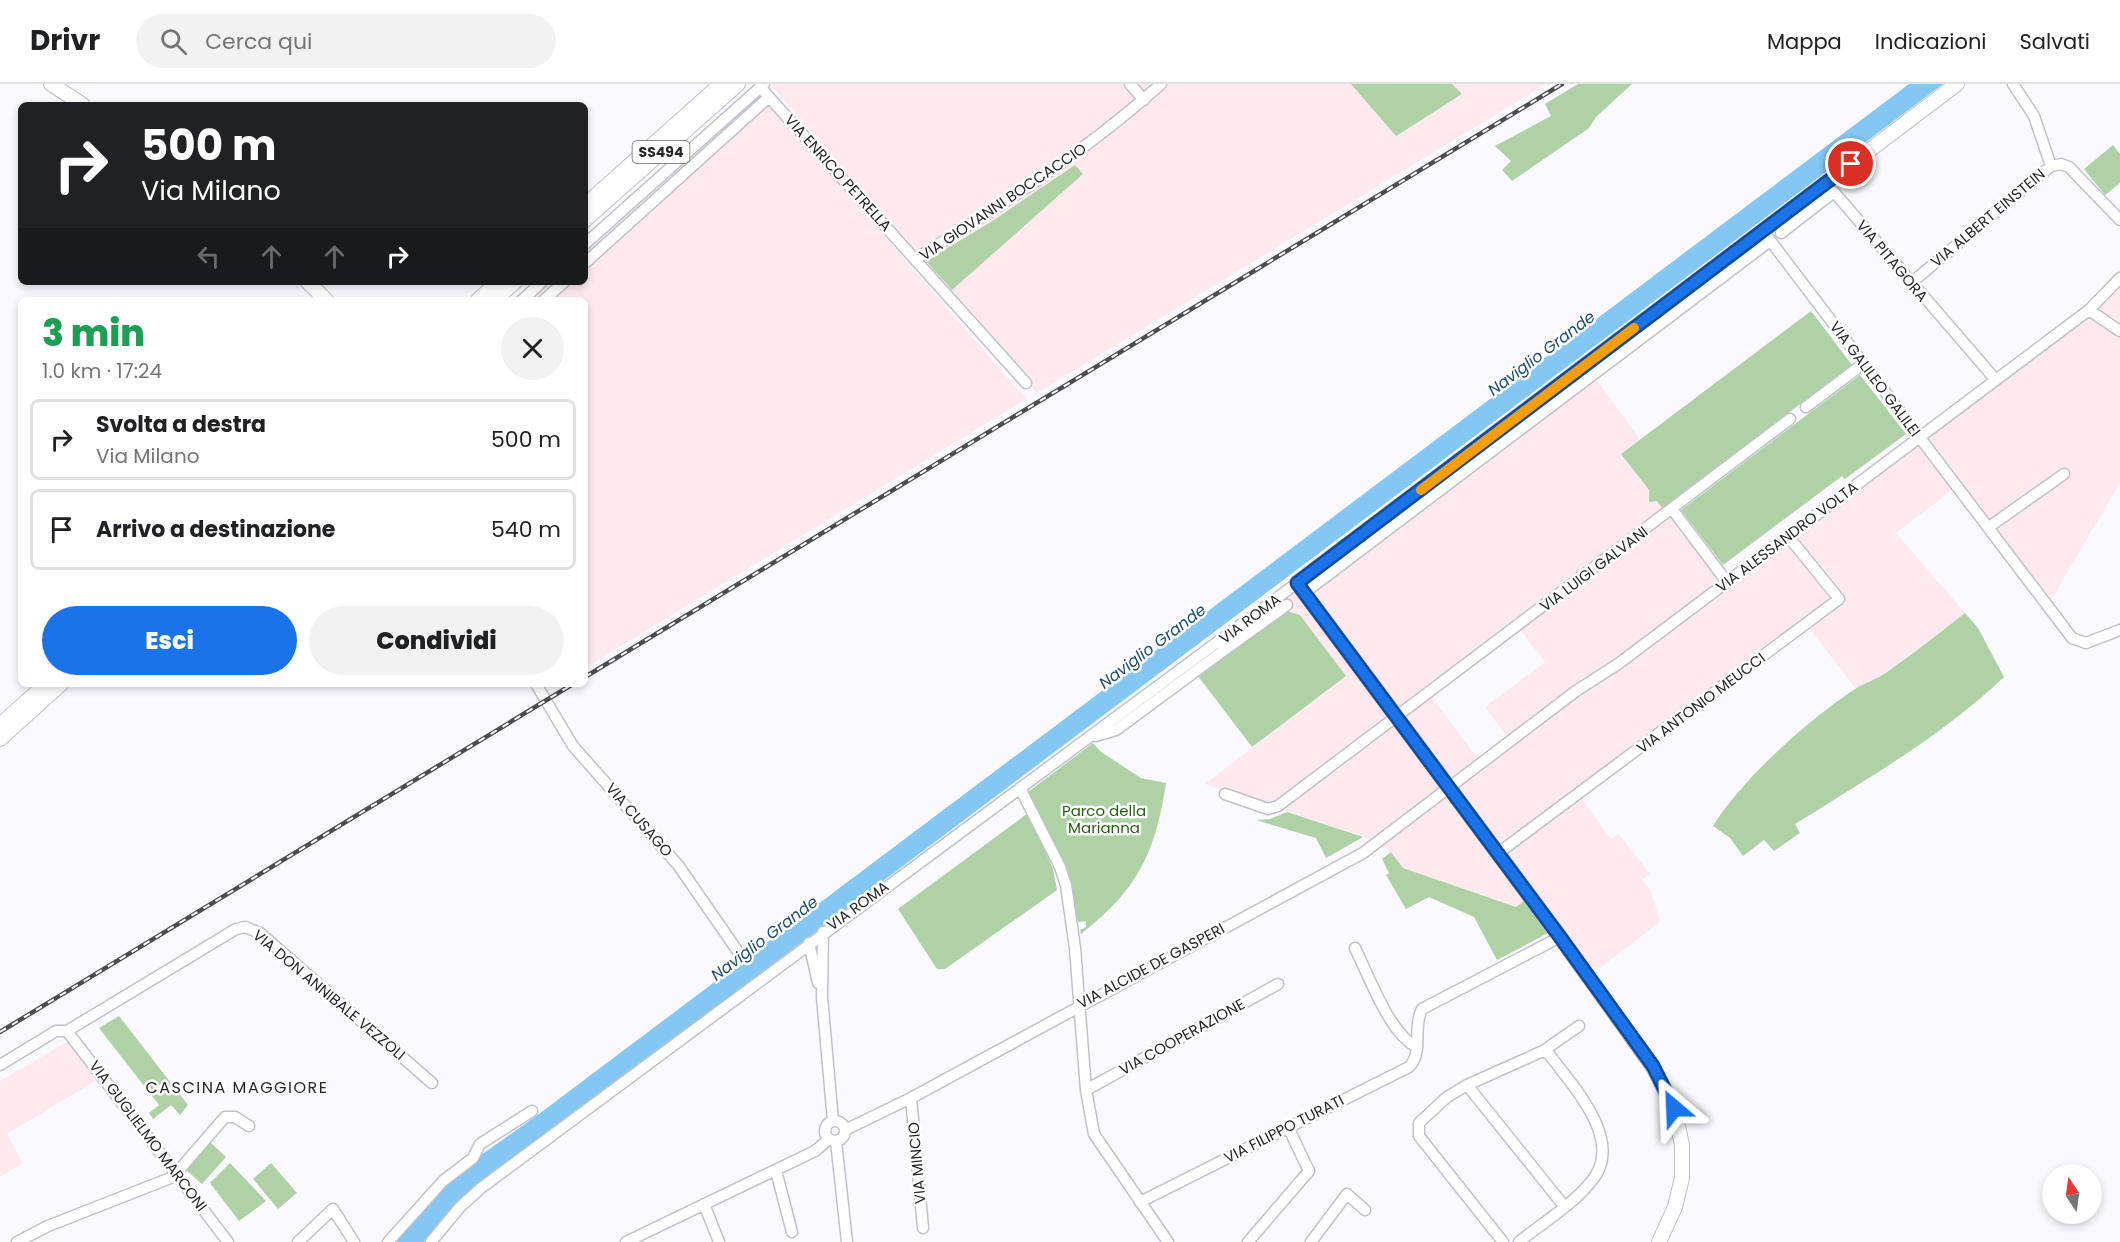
<!DOCTYPE html>
<html lang="it">
<head>
<meta charset="utf-8">
<style>
	body { margin:0; font-family:Poppins,sans-serif; background:#f2f2f2; color:#202124; height:100vh; display:flex; flex-direction:column; font-size:22px; white-space:nowrap }
	* { box-sizing:border-box; margin:0 }
	p { font-size:20px; color:#757577 }
	.icon { flex:none; width:33px; height:33px; fill:none; stroke:currentColor; stroke-width:2; stroke-linecap:round; stroke-linejoin:round }
	.map { position:relative; flex:1; overflow:hidden }
	.side { position:absolute; left:18px; top:213px; width:570px; height:390px; display:flex; flex-direction:column; background:#fff; border-radius:9px; box-shadow:0 3px 9px #0003 }
	.side>* { flex:none }
	.hud { position:absolute; left:18px; top:18px; width:570px; height:183px; border-radius:9px; box-shadow:0 3px 9px #0003; background:#202124; color:#fff; overflow:hidden }
	.needle { width:39px; rotate:347deg }
	.buttons { position:absolute; left:2042px; top:1080px; display:grid; gap:12px }
	.buttons a { display:grid; place-items:center; width:60px; height:60px; border-radius:50%; background:#fff; box-shadow:0 3px 9px #0003; font-size:30px }
	.pin { position:absolute; display:grid; place-items:center; width:51px; height:51px; color:#fff; margin:-26px; border:3px solid #fff; border-radius:50%; box-shadow:0 2px 6px #0007 }
	.me { position:absolute; width:66px; margin:-33px; rotate:334deg; stroke-linejoin:round; filter:drop-shadow(0 0 4px #0008) }
	.turn { display:flex; align-items:center; gap:21px; height:126px; padding:0 24px; font-size:27px }
	.turn .icon { width:78px; height:78px; stroke-width:2.5 }
	.turn b { display:block; font-size:42px; line-height:51px }
	.lanes { display:flex; align-items:center; height:57px; padding:0 24px; background:#0003; justify-content:center; gap:30px; direction:ltr }
	.lanes .off { opacity:.35 }
	.round { display:grid; place-items:center; flex:none; width:63px; height:63px; border-radius:32px; background:#f2f2f2 }
	.headline { display:flex; align-items:center; justify-content:space-between; height:102px; padding:0 24px }
	h1 { font-size:36px; font-weight:800; line-height:45px; color:#1e9e55 }
	.primary-button { display:flex; gap:12px; margin-top:auto; padding:12px 24px }
	.primary-button a { flex:1; height:69px; border-radius:36px; background:#1a73e8; color:#fff; font-size:24px; font-weight:800; line-height:69px; text-align:center }
	.primary-button a+a { background:#f2f2f2; color:#202124 }
	ul { padding:0; list-style:none }
	li { display:flex; align-items:center; gap:18px; height:81px; margin:0 12px 9px; padding:0 12px; border:3px solid #e0e0e0; border-radius:9px }
	li div { flex:1 }
	li b { display:block; font-size:22px }
	li em { font-style:normal }
	header { display:flex; align-items:center; gap:36px; box-sizing:border-box; height:84px; padding:0 30px; background:#fff; border-bottom:2px solid #e0e0e0 }
	header strong { font-size:28px }
	nav { display:flex; gap:33px; margin-inline-start:auto; font-size:21px }
	.search { width:420px; height:54px; background:#f2f2f2; display:flex; align-items:center; gap:15px; box-sizing:border-box; padding:0 21px; border-radius:33px; color:#757577; font-size:22px }
	.map>svg:first-child { display:block }
	.industrial { fill:#fee9ef; fill-rule:evenodd }
	.green { fill:#aed1a6 }
	.water { fill:#84c7f4 }
	.lines { fill:none; stroke-linecap:round; stroke-linejoin:round }
	.minor-casing { stroke:#c1c1cb; stroke-width:13 }
	.major-casing { stroke:#c1c1cb; stroke-width:16 }
	.minor { stroke:#fff; stroke-width:10 }
	.major { stroke:#fff; stroke-width:14 }
	.rail-casing { stroke:#4c4b4f; stroke-width:4.5 }
	.rail { stroke:#fff; stroke-width:2; stroke-dasharray:7; stroke-linecap:butt }
	.route-casing { stroke:#114b97; stroke-width:15 }
	.route { stroke:#1a73e8; stroke-width:10 }
	.slow { stroke:#f59e0b; stroke-width:10 }
	.labels { text-anchor:middle; stroke-width:5; stroke-linejoin:round; paint-order:stroke }
	.shield { fill:#fff; stroke:#676669; stroke-width:1.5 }
	.shield-label { font-size:14px; font-weight:bold; fill:#262529 }
	.street-label { font-size:15px; fill:#262529; stroke:#fff }
	.park-label { font-size:15px; fill:#235f12; stroke:#fff }
	.water-label { font-size:16px; font-style:italic; fill:#1d4f6e; stroke:#fff }
	.neighbourhood-label { font-size:16px; letter-spacing:1.5px; fill:#262529; stroke:#fff }
</style>
</head>
<body>
<header>
<strong>Drivr</strong>
<div class="search"><svg class="icon" aria-label="search" viewBox="0 0 24 24"><circle cx="10" cy="10" r="6"/><path d="M15 15l6 6"/></svg>Cerca qui</div>
<nav><a>Mappa</a><a>Indicazioni</a><a>Salvati</a></nav>
</header>
<div class="map">
<svg width="2120" height="1158" viewBox="0 0 2120 1158">
	<rect width="100%" height="100%" fill="#f9f9ff"/>
	<path class="industrial" d="M770,0H1546L1037,309Z
		M761,10L1026,315L585,584V216H527L547,198H585V164Z
		M2120,199V399L2051,516L1960,400L1896,449L1965,529L1885,589L1856,605L1805,539L1577,709L1611,755L1619,750L1650,790L1642,796L1651,807L1660,838L1600,884L1591,882L1535,809L1516,823L1403,784L1387,765L1363,753L1205,700L1346,592L1300,531L1286,527L1198,592L1186,576L1583,278L1640,355L1621,370L1724,504ZM1521,547L1545,578L1485,623L1507,653L1478,675L1432,613Z
		M68,957L97,996L7,1050L23,1079L0,1093V997Z"/>
	<path class="green" d="M1351,0H1452L1462,10L1396,52Z
		M1578,0H1632L1596,33L1589,44L1512,97L1502,86L1511,77L1495,62L1551,32L1545,20Z
		M2113,61L2120,70V99L2105,111L2084,85Z
		M1075,81L1083,90L952,206L926,177L991,138Z
		M1811,227L1852,281L1662,424L1657,417L1649,418V406L1621,370Z
		M1860,291L1906,350L1845,395L1842,392L1723,481L1681,426Z
		M1286,527L1300,531L1346,592L1252,663L1198,592Z
		M1965,529L1978,544L2004,593C1942,652 1867,695 1795,740L1800,749L1774,767L1764,756L1743,772L1730,754L1713,742C1743,694 1808,636 1855,605C1865,599 1877,595 1887,588C1914,569 1939,549 1965,529Z
		M1093,659L1101,668L1141,694L1166,699C1155,770 1138,805 1081,850L1080,846L1086,843V837L1078,838L1067,784L1028,708Z
		M1287,728L1363,753L1326,774L1316,754L1256,736L1270,735Z
		M1028,729L1053,785L1057,806L945,885H937L898,825Z
		M1391,768L1403,784L1516,823L1524,817L1548,849L1497,876L1474,833L1429,813L1406,825L1386,791L1389,789L1382,775Z
		M119,932L188,1021L180,1031L171,1021L153,1035L149,1029L159,1021L99,944Z
		M210,1058L226,1073L202,1100L185,1085Z
		M230,1079L266,1117L239,1137L210,1099Z
		M271,1079L297,1109L278,1125L253,1095Z"/>
	<path class="water" d="M1909,0H1943L472,1106L424,1158H392L447,1095L539,1030Z"/>
	<g class="lines">
		<defs>
			<path id="minor" d="M1130,0L1144,16
				M2013,0L2034,32L2051,82
				M760,3L1026,299
				M1781,149L1834,108L1995,295
				M1766,151L2072,554L2086,559L2120,546
				M585,160L764,0
				M915,175C1001,122 1085,68 1161,0
				M585,179L769,13
				M1911,199L2051,82L2061,80L2069,83L2120,136
				M522,216L542,198
				M544,216L564,198
				M2089,226L2120,247
				M1806,323L1863,280
				M1672,425L1727,498
				M1989,443L2064,390
				M1304,509L1770,157
				M1223,567L1287,521
				M536,600L573,662L678,781L741,872
				M1096,652L1116,646L1223,567L1225,554
				M1020,704L1060,783L1066,801L1075,864L1086,1006L1094,1050L1168,1158
				M1225,710L1268,725L1278,722L1790,335
				M1497,770L1839,515L1788,452
				M823,848L822,913L833,1037
				M809,859L818,899
				M1355,864C1369,892 1390,951 1417,963
				M67,947L228,1158
				M0,981L56,947H67L236,845L245,843L260,849L432,999
				M1467,1001L1564,1122
				M1086,1006L1278,900
				M911,1014L923,1144
				M825 1047a10 10 0 1 1 20 0a10 10 0 1 1-20 0Z
				M845,1046L911,1014L1363,769L1576,607L1618,580L2089,226L2120,194
				M836,1057L847,1158
				M776,1087L792,1148
				M1140,1118L1409,983C1424,968 1412,944 1422,925L1560,853
				M704,1120L719,1158
				M17,1158L48,1142L173,1093L225,1033H235L249,1042
				M298,1158L333,1125L354,1158
				M388,1158L443,1097L473,1074L480,1060L532,1027
				M431,1158L460,1123L481,1104L1297,499
				M626,1158L815,1067L829,1055
				M1248,1158L1309,1087L1288,1043
				M1311,1158L1347,1110L1365,1126
				M1503,1158L1419,1052V1039L1447,1013L1467,1001L1543,967L1579,942
				M1519,1158C1542,1139 1571,1122 1590,1099C1627,1058 1573,1003 1549,970L1543,967"/>
			<path id="major" d="M51,0L83,21
				M585,121L721,0
				M585,136L738,0
				M308,198L326,216
				M478,216L498,198
				M494,216L515,198
				M0,641L46,600
				M0,655L61,600
				M1659,1158L1675,1123L1682,1094V1061L1674,1024L1653,983L1560,853L1297,499L1957,0"/>
		</defs>
		<use href="#minor" class="minor-casing"/>
		<use href="#major" class="major-casing"/>
		<use href="#minor" class="minor"/>
		<use href="#major" class="major"/>
		<defs>
			<path id="rail" d="M585,593L1562,0
				M0,948L573,600"/>
		</defs>
		<use href="#rail" class="rail-casing"/>
		<use href="#rail" class="rail"/>
	</g>
	<g class="lines">
		<defs>
			<path id="route" d="M1674,1024L1653,982L1560,853L1297,499L1851,80"/>
		</defs>
		<use href="#route" class="route-casing"/>
		<use href="#route" class="route"/>
		<path class="slow" d="M1421,406L1634,244"/>
	</g>
	<g class="labels">
		<rect class="shield" x="632.5" y="57" width="57" height="22" rx="4.5"/>
		<g class="shield-label">
			<text x="661" y="73">SS494</text>
		</g>
		<g class="street-label">
			<text transform="translate(838 89) rotate(48)" y="5">VIA ENRICO PETRELLA</text>
			<text transform="translate(1003 118) rotate(-34)" y="5">VIA GIOVANNI BOCCACCIO</text>
			<text transform="translate(1988 134) rotate(-40)" y="5">VIA ALBERT EINSTEIN</text>
			<text transform="translate(1892 177) rotate(50)" y="5">VIA PITAGORA</text>
			<text transform="translate(1875 295) rotate(53)" y="5">VIA GALILEO GALILEI</text>
			<text transform="translate(1787 453) rotate(-37)" y="5">VIA ALESSANDRO VOLTA</text>
			<text transform="translate(1594 485) rotate(-37)" y="5">VIA LUIGI GALVANI</text>
			<text transform="translate(1250 535) rotate(-37)" y="5">VIA ROMA</text>
			<text transform="translate(1701 619) rotate(-37)" y="5">VIA ANTONIO MEUCCI</text>
			<text transform="translate(639 736) rotate(49)" y="5">VIA CUSAGO</text>
			<text transform="translate(858 822) rotate(-36)" y="5">VIA ROMA</text>
			<text transform="translate(1151 882) rotate(-28)" y="5">VIA ALCIDE DE GASPERI</text>
			<text transform="translate(329 911) rotate(40)" y="5">VIA DON ANNIBALE VEZZOLI</text>
			<text transform="translate(1182 953) rotate(-29)" y="5">VIA COOPERAZIONE</text>
			<text transform="translate(1284 1045) rotate(-27)" y="5">VIA FILIPPO TURATI</text>
			<text transform="translate(148 1052) rotate(53)" y="5">VIA GUGLIELMO MARCONI</text>
			<text transform="translate(917 1079) rotate(-95)" y="5">VIA MINCIO</text>
		</g>
		<g class="park-label">
			<text x="1104" y="732">Parco della<tspan x="1104" dy="17">Marianna</tspan></text>
		</g>
		<g class="water-label">
			<text transform="translate(1541 269) rotate(-37)" y="6">Naviglio Grande</text>
			<text transform="translate(1152 562) rotate(-37)" y="6">Naviglio Grande</text>
			<text transform="translate(764 854) rotate(-37)" y="6">Naviglio Grande</text>
		</g>
		<g class="neighbourhood-label">
			<text x="237" y="1009">CASCINA MAGGIORE</text>
		</g>
	</g>
</svg>
<div class="buttons">
<a><svg class="needle" viewBox="-14 -14 28 28"><path d="M0-13l5 13h-10z" fill="#e53935"/><path d="M0 13l5-13h-10z" fill="#757577"/></svg></a>
</div>
<div class="pin" style="left:1851px;top:80px;background:#d93025"><svg class="icon" aria-label="arrive" viewBox="0 0 24 24"><path d="M6 21V4h12l-3 4 3 4H6"/></svg></div>
<svg class="me" style="left:1674px;top:1024px" viewBox="-20 -20 40 40"><path d="M0-17L14 15 0 8-14 15z" fill="#1a73e8" stroke="#fff" stroke-width="4"/></svg>
<div class="hud">
<div class="turn"><svg class="icon" aria-label="right" viewBox="0 0 24 24"><path d="M7 20v-9h11M14 6l5 5-5 5"/></svg><div><b>500 m</b>Via Milano</div></div>
<div class="lanes"><svg class="icon off" aria-label="left" viewBox="0 0 24 24"><path d="M17 20v-9H6M10 6l-5 5 5 5"/></svg><svg class="icon off" aria-label="ahead" viewBox="0 0 24 24"><path d="M12 20V5M6 11l6-6 6 6"/></svg><svg class="icon off" aria-label="ahead" viewBox="0 0 24 24"><path d="M12 20V5M6 11l6-6 6 6"/></svg><svg class="icon" aria-label="right" viewBox="0 0 24 24"><path d="M7 20v-9h11M14 6l5 5-5 5"/></svg></div>
</div>
<section class="side">
<div class="headline"><div><h1>3 min</h1><p>1.0 km · 17:24</p></div><a class="round"><svg class="icon" aria-label="close" viewBox="0 0 24 24"><path d="M6 6l12 12M18 6L6 18"/></svg></a></div>
<ul>
<li><svg class="icon" aria-label="right" viewBox="0 0 24 24"><path d="M7 20v-9h11M14 6l5 5-5 5"/></svg><div><b>Svolta a destra</b><p>Via Milano</p></div><em>500 m</em></li>
<li><svg class="icon" aria-label="arrive" viewBox="0 0 24 24"><path d="M6 21V4h12l-3 4 3 4H6"/></svg><div><b>Arrivo a destinazione</b></div><em>540 m</em></li>
</ul>
<div class="primary-button"><a>Esci</a><a>Condividi</a></div>
</section>
</div>
</body>
</html>
